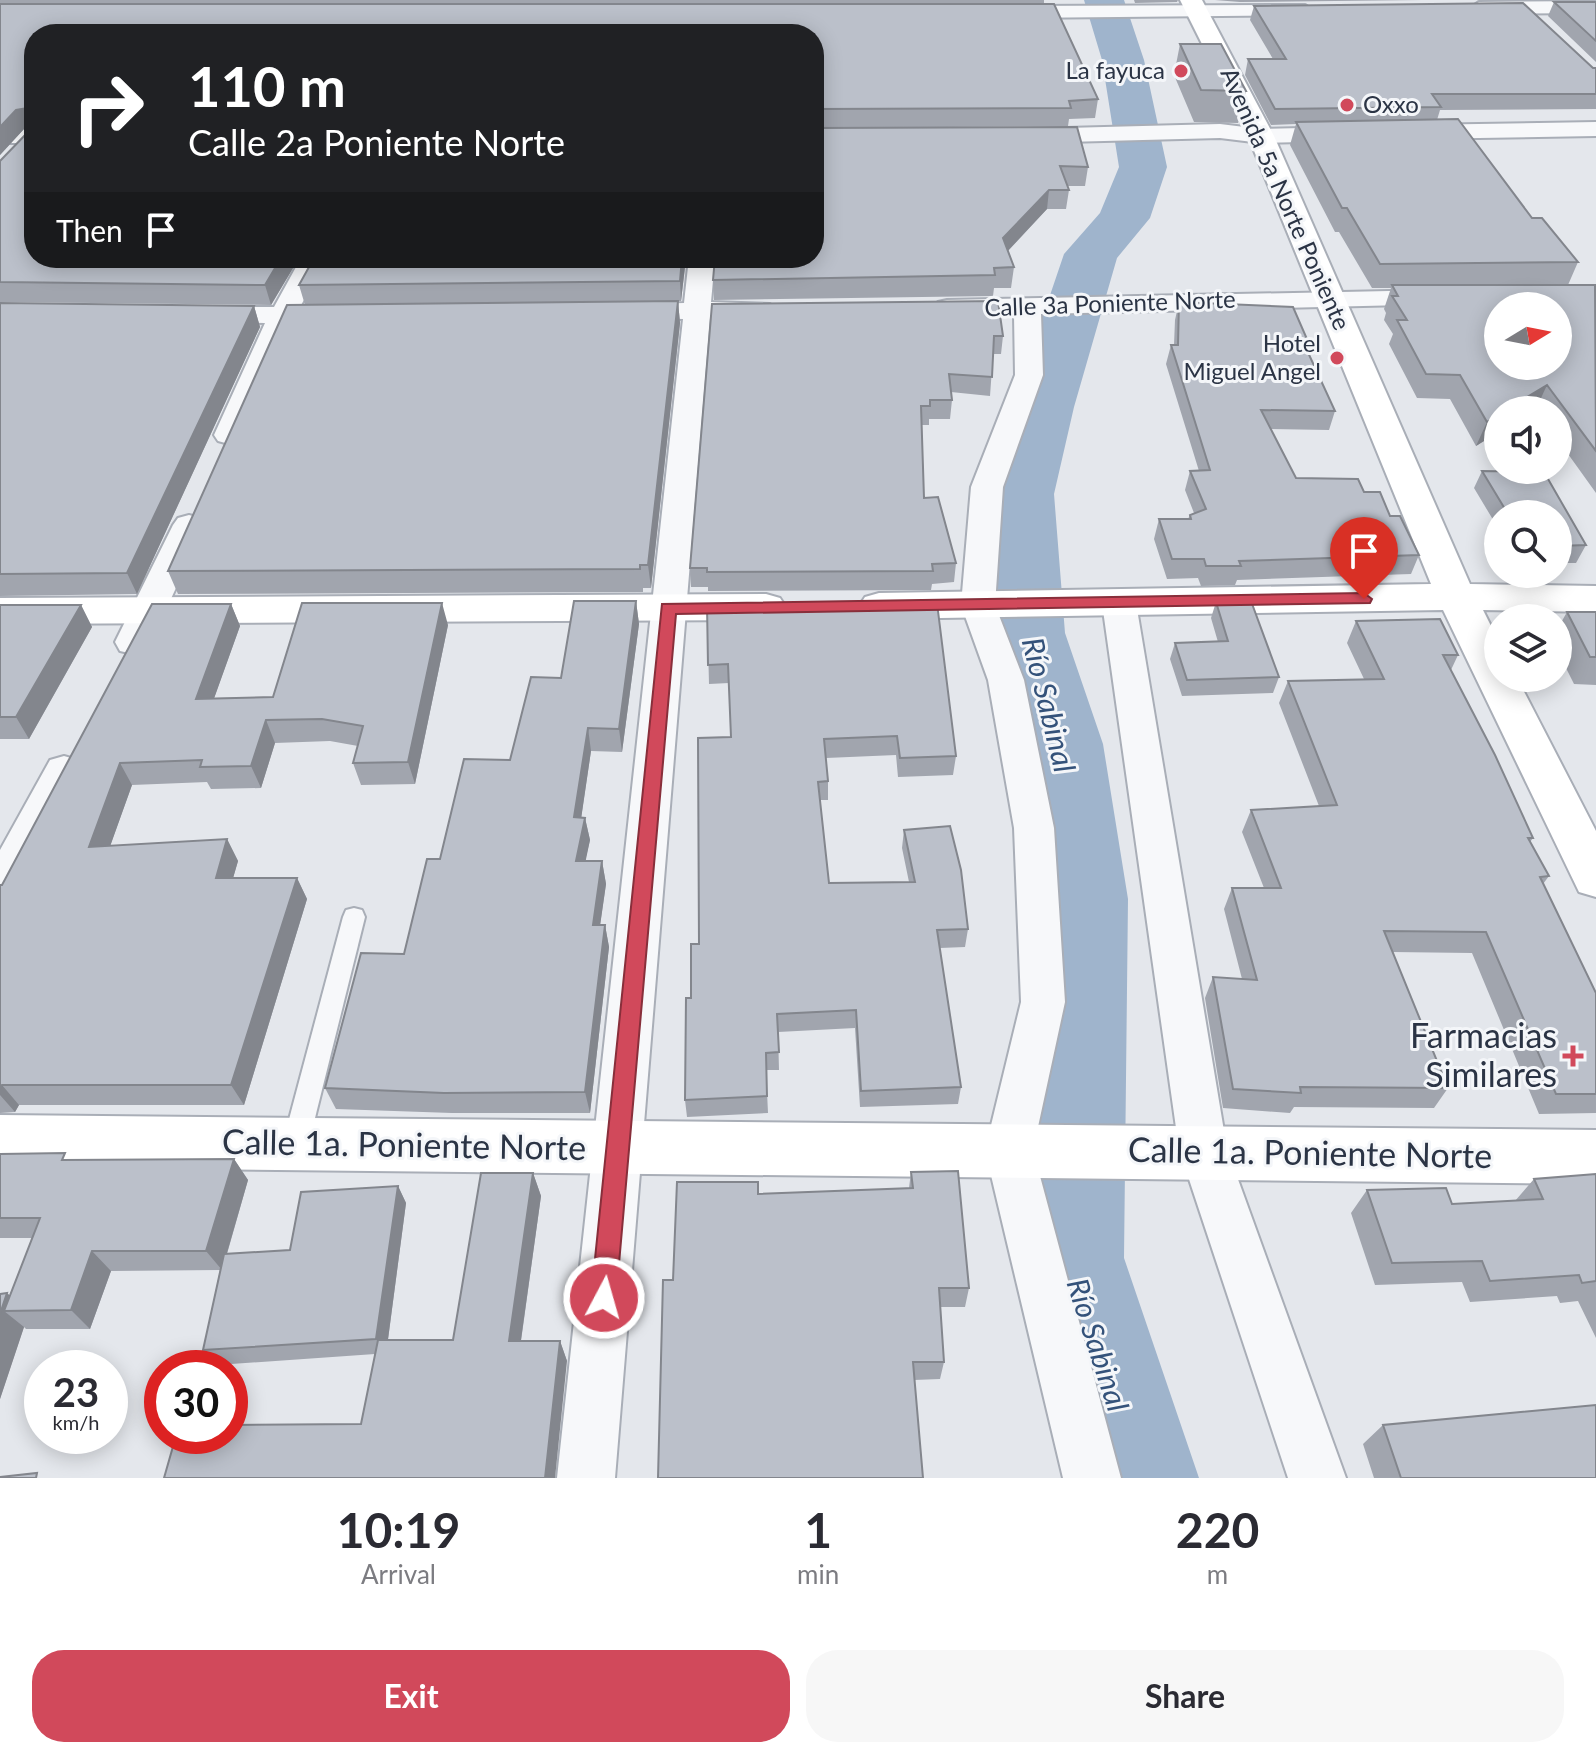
<!DOCTYPE html>
<html lang="en">
<head>
<meta charset="utf-8">
<style>
	body { margin:0; font-family:Lato,sans-serif; background:#f7f7f7; color:#2b2b33; height:100vh; display:flex; flex-direction:column; font-size:30px; white-space:nowrap }
	* { box-sizing:border-box; margin:0 }
	p { font-size:26px; color:#7c7c81 }
	.icon { flex:none; width:44px; height:44px; fill:none; stroke:currentColor; stroke-width:2; stroke-linecap:round; stroke-linejoin:round }
	.map { position:relative; height:1478px; overflow:hidden }
	.panel { display:flex; flex-direction:column; background:#fff; flex:1 }
	.panel>* { flex:none }
	.top-card { position:absolute; left:24px; top:24px; width:800px; height:244px; border-radius:32px; box-shadow:0 4px 20px #0003; background:#202124; color:#fff; overflow:hidden }
	.needle { width:52px; rotate:80deg }
	.controls { position:absolute; left:1484px; top:292px; display:grid; gap:16px }
	.controls a { display:grid; place-items:center; width:88px; height:88px; border-radius:50%; background:#fff; box-shadow:0 4px 20px #0003; font-size:40px }
	.speed { position:absolute; left:24px; top:1350px; display:flex; gap:16px; font-size:40px; font-weight:700; text-align:center }
	.speed>* { display:grid; place-content:center; width:104px; height:104px; border-radius:50%; background:#fff; box-shadow:0 4px 20px #0003; line-height:1 }
	.speed small { font-size:20px; font-weight:400 }
	.speed .limit { border:12px solid #d22; background:#fff; color:#111 }
	.pin { position:absolute; display:grid; place-items:center; width:68px; height:68px; color:#fff; margin:-82px -34px; border-radius:50% 50% 50% 0; rotate:-45deg; box-shadow:0 0 8px #0007 }
	.pin .icon { rotate:45deg }
	.me { position:absolute; width:88px; margin:-44px; rotate:6deg; stroke-linejoin:round; filter:drop-shadow(0 0 6px #0008) }
	.turn { display:flex; align-items:center; gap:28px; height:168px; padding:0 32px; font-size:36px }
	.turn .icon { width:104px; height:104px; stroke-width:2.5 }
	.turn b { display:block; font-size:56px; line-height:68px }
	.then { display:flex; align-items:center; height:76px; padding:0 32px; background:#0003; gap:16px; font-size:30px }
	.eta { display:flex; justify-content:space-evenly; align-items:center; height:136px; text-align:center }
	.eta b { font-size:48px; font-weight:700; line-height:56px }
	.cta { display:flex; gap:16px; margin-top:auto; padding:16px 32px }
	.cta a { flex:1; height:92px; border-radius:32px; background:#d1495b; color:#fff; font-size:32px; font-weight:700; line-height:92px; text-align:center }
	.cta a+a { background:#f7f7f7; color:#2b2b33 }
	.map>svg:first-child { display:block }
	.lines { fill:none; stroke-linecap:round; stroke-linejoin:round }
	.river { fill:#9fb4cc; fill-rule:evenodd }
	.lane-casing { stroke:#a9aeb7; stroke-width:4 }
	.street-casing { stroke:#a9aeb7; stroke-width:4 }
	.secondary-casing { stroke:#a9aeb7; stroke-width:4 }
	.lane { fill:#f7f8fa; fill-rule:evenodd }
	.street { fill:#f7f8fa; fill-rule:evenodd }
	.secondary { fill:#fff; fill-rule:evenodd }
	.wall { fill:#a1a5ae }
	.shaded-wall { fill:#83868d }
	.building { fill:#bbc0ca; stroke:#83868d; stroke-width:2; fill-rule:evenodd }
	.route { fill:#d1495b; stroke:#882f3b; stroke-width:2 }
	.poi-dot { fill:#d1495b; stroke:#f4f6f9; stroke-width:3 }
	.labels { text-anchor:middle; stroke-width:6; stroke-linejoin:round; paint-order:stroke }
	.far-poi-label { font-size:24px; fill:#2b3445; stroke:#f4f6f9; text-anchor:end }
	.far-street-label { font-size:24px; fill:#2b3445; stroke:#f4f6f9 }
	.water-label { font-size:30px; font-style:italic; fill:#34527a; stroke:#f4f6f9 }
	.near-poi-label { font-size:34px; fill:#2b3445; stroke:#f4f6f9; text-anchor:end }
	.near-street-label { font-size:34px; fill:#2b3445; stroke:#f4f6f9 }
</style>
</head>
<body>
<div class="map">
<svg width="1596" height="1478" viewBox="0 0 1596 1478">
	<rect width="100%" height="100%" fill="#e4e7ec"/>
	<g class="lines">
		<path class="river" d="M1084,0H1124L1144,60L1167,167L1150,218L1117,258L1074,407L1054,494L1065,633L1103,744L1128,899L1124,1258L1199,1478H1079L1016,1258L1040,899L1023,744L991,633L988,494L1012,407L1064,254L1100,213L1119,167L1102,60Z"/>
		<defs>
			<path id="lane" d="M354,908L362,910L365,917L309,1142L305,1150L296,1154L287,1150L283,1142L343,917L346,910Z"/>
			<path id="street" d="M451,0H469L450,34H430Z
				M1596,1V13L1479,14L1470,8L1479,2Z
				M1305,5L1314,11L1312,15L1007,18L998,12L1007,6Z
				M1596,122V136L1415,139L1404,132L1415,125Z
				M1220,124L1261,129L1345,127L1356,134L1345,141L1261,143L1220,138L1027,143L1016,136L1027,129Z
				M0,129H34V143H0Z
				M301,258H327L300,307L343,309L346,315L343,321L292,323L244,435L240,441L229,444L218,441L214,435L265,323L197,321L194,315L197,309L207,307H274Z
				M689,258H715L711,302L770,304L774,310L770,316L710,318L615,1478H557L683,319L618,317L614,311L618,305L684,303Z
				M1437,290L1446,292L1450,298L1446,304L1041,314L1043,375L1003,487L995,605L1024,680L1054,828L1065,1002L1033,1150L1121,1478H1063L985,1150L1021,1002L1014,828L988,680L961,605L971,487L1015,375L1014,315L947,316L938,314L934,308L938,302L947,300Z
				M189,515L200,518L205,525L151,642L146,651L133,654L120,651L115,642L173,525L178,518Z
				M1119,592L1131,595L1136,603L1227,1149L1346,1478H1288L1179,1149L1102,603L1107,595Z
				M64,756L78,760L83,770L15,900L0,905V850L50,760Z"/>
			<path id="secondary" d="M1180,0H1202L1274,136L1470,584L1596,586V612L1483,610L1498,640V678H1517L1596,831V897L1579,892L1443,610L879,619L865,615L859,606L865,597L879,593L1431,584L1248,136Z
				M766,594L780,598L786,607L780,616L766,620L0,624V598Z
				M0,1115L1596,1130V1184L0,1167Z"/>
		</defs>
		<use href="#lane" class="lane-casing"/>
		<use href="#street" class="street-casing"/>
		<use href="#secondary" class="secondary-casing"/>
		<use href="#lane" class="lane"/>
		<use href="#street" class="street"/>
		<use href="#secondary" class="secondary"/>
	</g>
	<path class="wall" d="M0,0H1044V3L0,4Z
		M1134,0H1178L1177,2L1135,3Z
		M1215,0H1422L1240,2Z
		M1554,2H1596V62L1548,16Z
		M0,4H1054L1098,99L1095,118L1069,119L1068,126L814,128V34H34V258H299L271,305L0,302V161L28,132V128L24,129L0,155Z
		M1254,6L1596,68V109L1440,110L1437,120L1532,218L1578,262L1568,285L1596,286V493L1558,440V410H1537L1536,409L1476,446L1450,399L1417,398L1389,344L1393,334L1384,320L1386,313L1384,309L1391,288H1372L1339,232H1335L1290,145L1296,124L1271,125L1245,75L1248,59H1273L1250,20Z
		M1180,44L1246,91L1238,123L1194,122L1174,75Z
		M814,128L1088,167L1085,186H1068L1069,190L1066,209H1047L1008,251L1014,267L1011,288H994L993,296L714,300L713,280Z
		M686,258L681,301L402,304L678,301L680,323L651,588H643V592L178,594L168,571L305,305L299,285Z
		M1179,302L1310,346L1308,352L1335,411L1329,430L1271,429L1296,478L1364,492L1390,516L1419,555L1411,574L1237,580L1235,585L1201,586L1198,578L1167,579L1154,539L1159,519H1188L1190,515L1194,513L1185,490L1190,471H1199L1166,364L1171,345H1174L1175,320Z
		M0,303L254,306L260,327L137,594L0,596Z
		M712,304L1003,336L1001,354H993L990,396L951,392L952,400L950,419H929V425H922L924,498L956,563L954,582L932,584L931,590L708,591V587H691L690,568Z
		M1482,471L1544,472L1586,545L1576,563H1558V514H1498V528L1474,488Z
		M636,601L639,624L622,752L591,751L581,818H585L590,840L585,861H602L606,884L600,925H605L609,947L590,1113H452L336,1109L325,1088L404,954L440,859L510,760L561,678Z
		M1216,602L1279,677L1273,693L1182,696L1170,659L1175,643L1218,642L1211,618Z
		M231,604L240,626L214,698L273,697L448,625L415,784L361,785L353,763L358,746L330,741L275,743L261,788L211,789L207,782L132,785L110,846L227,839L238,861L233,878H297L307,899L244,1105H19L15,1112L0,1113V885H2Z
		M0,605H81L92,627L29,739H0Z
		M707,605L956,756L953,775L898,777L896,755L826,758L828,781V800H820L829,883L909,882L902,848L904,830L968,929L965,947L940,948L961,1087L958,1104L860,1107L855,1028L778,1032L779,1070H766L768,1113L687,1117L685,1100L691,998L731,737L729,683L709,684Z
		M1567,612H1596V685L1574,684L1558,652V628Z
		M1356,621L1458,655L1451,670L1533,838L1530,842L1549,876L1543,884L1596,993V1113L1539,1114L1472,953L1392,952L1448,1088L1434,1108L1294,1107L1290,1113L1223,1108L1205,998L1213,977L1242,979L1224,909L1232,888H1264L1242,832L1251,810L1319,806L1279,703L1288,681L1364,679L1347,643Z
		M0,1154L71,1160L234,1159L248,1180L227,1254L290,1250L398,1186L406,1203L388,1340H453L533,1173L541,1196L521,1341H560L567,1361L361,1424L375,1354L217,1365L203,1350L220,1270L111,1271L90,1329H26L24,1327L0,1399V1294L7,1293L10,1296L32,1238H0Z
		M911,1172L969,1288L965,1307H940L944,1362L940,1379L914,1380L759,1194L909,1188Z
		M1596,1174V1338L1578,1301L1560,1303L1557,1296L1470,1302L1462,1282L1375,1285L1351,1213L1367,1190L1452,1204L1515,1201L1534,1179Z
		M1383,1425L1596,1478H1374L1363,1444Z"/>
	<path class="shaded-wall" d="M28,108L34,127L24,129L0,155V127L16,110Z
		M1049,190L1047,209L1001,258L1003,238Z
		M281,258H299L271,305L265,285Z
		M682,258H686L681,301L680,281Z
		M678,301L680,323L651,588L648,565Z
		M254,306L260,327L137,594L127,573Z
		M1547,385L1536,409L1534,410H1506Z
		M1498,415V432L1476,446L1487,422Z
		M636,601L639,624L622,752L619,729Z
		M442,603L448,625L415,784L408,762Z
		M231,604L240,626L206,721L196,699Z
		M81,605L92,627L29,739L16,717Z
		M266,720L275,743L261,788L251,766Z
		M588,728L591,751L578,840L574,817Z
		M120,763L132,785L102,869L89,847Z
		M585,818L590,840L581,883L576,861Z
		M227,839L238,861L227,899L216,878Z
		M602,861L606,884L597,947L593,925Z
		M297,878L307,899L244,1105L231,1085Z
		M605,925L609,947L590,1113L585,1092Z
		M2,1085L19,1105L15,1112L0,1095V1089Z
		M234,1159L248,1180L222,1270L206,1251Z
		M533,1173L541,1196L518,1361L509,1341Z
		M398,1186L406,1203L386,1354L376,1339Z
		M92,1251L111,1271L90,1329L71,1310Z
		M7,1293L26,1311H4L24,1327L0,1399V1314Z
		M560,1341L567,1361L555,1478H545Z"/>
	<path class="building" d="M1554,2H1596V41Z
		M1523,3L1593,68H1596V94H1432L1441,107L1275,109L1248,59H1286L1254,6Z
		M0,4H1054L1098,99L1069,101L1071,108L814,109V34H34V258H281L265,285L0,282V161L28,132V108L16,110L0,127Z
		M1180,44H1221L1246,91L1201,90Z
		M1458,119L1532,218H1542L1578,262L1380,264L1347,208H1342L1296,122Z
		M1077,127L1088,167L1060,166L1069,190H1049L1003,238L1014,267L994,268L995,275L713,280L715,258H814V128Z
		M314,258H682L680,281L299,285Z
		M1392,285H1595L1596,451L1547,385L1506,410H1498V415L1487,422L1460,375L1426,374L1397,320H1407L1392,296H1398ZM1498,306H1558V366H1498Z
		M678,301L648,565H640V569L168,571L287,305Z
		M998,301L1003,336H994L992,377L949,374L952,400H930V406H921L924,498L938,497L956,563L932,564L933,571L707,572V568H690L712,304Z
		M1179,302L1293,307L1310,346H1305L1335,411L1261,410L1296,478L1358,479L1364,492H1380L1390,516H1400L1419,555L1239,561L1241,566H1206L1204,559H1172L1159,519H1191L1190,515L1206,509L1190,471L1210,470L1171,345H1178Z
		M0,303L254,306L127,573L0,574Z
		M1482,471L1544,472L1586,545L1558,546V514H1508Z
		M574,601H636L619,729L588,728L574,817L585,818L576,861H602L593,925H605L585,1092L444,1093L325,1088L361,953L404,954L427,859H440L464,759L510,760L531,677L561,678Z
		M1251,601L1279,677L1187,680L1175,643L1228,641L1216,602Z
		M302,603H442L408,762L353,763L363,726L322,719L266,720L251,766L200,767L202,760L120,763L89,847L227,839L216,878H297L231,1085H2L0,1089V885H2L152,604H231L196,699L273,697Z
		M937,603L956,756L900,758L897,736L824,739L828,781L818,782L829,883L915,882L904,830L950,826L961,870L968,929L937,930L961,1087L861,1091L856,1010L777,1014L779,1052L766,1053L767,1096L685,1100L686,998H691V944H699L698,738L731,737L728,664L708,665L707,605Z
		M0,605H81L16,717H0Z
		M1567,612H1596V657H1590Z
		M1440,619L1458,655H1443L1495,755L1533,838H1528L1549,876L1540,877L1596,993V1094H1556L1486,932L1384,931L1448,1088L1300,1087L1301,1093L1233,1089L1213,977L1257,980L1232,888H1281L1251,810L1337,805L1288,681L1384,679L1356,621Z
		M65,1153L62,1160L234,1159L206,1251H92L71,1310L4,1311L40,1218H0V1154Z
		M958,1171L969,1288H939L944,1362H913L923,1478H658L663,1280H673L677,1182H758V1194L913,1188L911,1172Z
		M481,1173H533L509,1341H560L545,1478H164L176,1436H230V1425L361,1424L378,1340H453Z
		M1596,1174V1281L1582,1283L1579,1275L1490,1281L1482,1261L1392,1263L1367,1190L1446,1188L1452,1204L1543,1199L1534,1179Z
		M398,1186L376,1339L203,1350L224,1254L290,1250L301,1192Z
		M7,1293L0,1314V1294Z
		M1596,1405V1478H1401L1383,1425Z
		M37,1473L36,1478H0V1477Z"/>
	<path class="route" d="M1364,593L1372,599L1370,603L676,614L616,1298L613,1307L604,1310L595,1307L591,1298L662,604Z"/>
	<g class="poi-dot">
		<circle cx="1181" cy="71" r="8"/>
		<circle cx="1347" cy="105" r="8"/>
		<circle cx="1337" cy="358" r="8"/>
		<path d="M1569 1044h8v8h8v8h-8v8h-8v-8h-8v-8h8z"/>
	</g>
	<g class="labels">
		<g class="far-poi-label">
			<text x="1165" y="79">La fayuca</text>
			<text x="1363" y="113" text-anchor="start">Oxxo</text>
			<text x="1321" y="352">Hotel<tspan x="1321" dy="28">Miguel Angel</tspan></text>
		</g>
		<g class="far-street-label">
			<text transform="translate(1285 199) rotate(66)" y="8">Avenida 5a Norte Poniente</text>
			<text transform="translate(1110 304) rotate(-2)" y="8">Calle 3a Poniente Norte</text>
		</g>
		<g class="water-label">
			<text transform="translate(1048 705) rotate(76)" y="10">Río Sabinal</text>
			<text transform="translate(1097 1345) rotate(72)" y="10">Río Sabinal</text>
		</g>
		<g class="near-poi-label">
			<text x="1557" y="1048">Farmacias<tspan x="1557" dy="39">Similares</tspan></text>
		</g>
		<g class="near-street-label">
			<text transform="translate(404 1145) rotate(1)" y="12">Calle 1a. Poniente Norte</text>
			<text transform="translate(1310 1153) rotate(1)" y="12">Calle 1a. Poniente Norte</text>
		</g>
	</g>
</svg>
<div class="controls">
<a><svg class="needle" viewBox="-14 -14 28 28"><path d="M0-13l5 13h-10z" fill="#e53935"/><path d="M0 13l5-13h-10z" fill="#7c7c81"/></svg></a>
<a><svg class="icon" aria-label="sound" viewBox="0 0 24 24"><path d="M4 9h4l5-4v14l-5-4H4zM17 9q2 3 0 6"/></svg></a>
<a><svg class="icon" aria-label="search" viewBox="0 0 24 24"><circle cx="10" cy="10" r="6"/><path d="M15 15l6 6"/></svg></a>
<a><svg class="icon" aria-label="layers" viewBox="0 0 24 24"><path d="M12 4l9 5-9 5-9-5zM3 14l9 5 9-5"/></svg></a>
</div>
<div class="speed"><div>23<small>km/h</small></div><div class="limit">30</div></div>
<div class="pin" style="left:1364px;top:599px;background:#d93025"><svg class="icon" aria-label="arrive" viewBox="0 0 24 24"><path d="M6 21V4h12l-3 4 3 4H6"/></svg></div>
<svg class="me" style="left:604px;top:1298px" viewBox="-20 -20 40 40"><circle r="17" fill="#d1495b" stroke="#fff" stroke-width="3"/><path d="M0-11L8 9 0 5-8 9z" fill="#fff"/></svg>
<div class="top-card">
<div class="turn"><svg class="icon" aria-label="right" viewBox="0 0 24 24"><path d="M7 20v-9h11M14 6l5 5-5 5"/></svg><div><b>110 m</b>Calle 2a Poniente Norte</div></div>
<div class="then">Then<svg class="icon" aria-label="arrive" viewBox="0 0 24 24"><path d="M6 21V4h12l-3 4 3 4H6"/></svg></div>
</div>
</div>
<section class="panel">
<div class="eta">
<div><b>10:19</b><p>Arrival</p></div>
<div><b>1</b><p>min</p></div>
<div><b>220</b><p>m</p></div>
</div>
<div class="cta"><a>Exit</a><a>Share</a></div>
</section>
</body>
</html>
